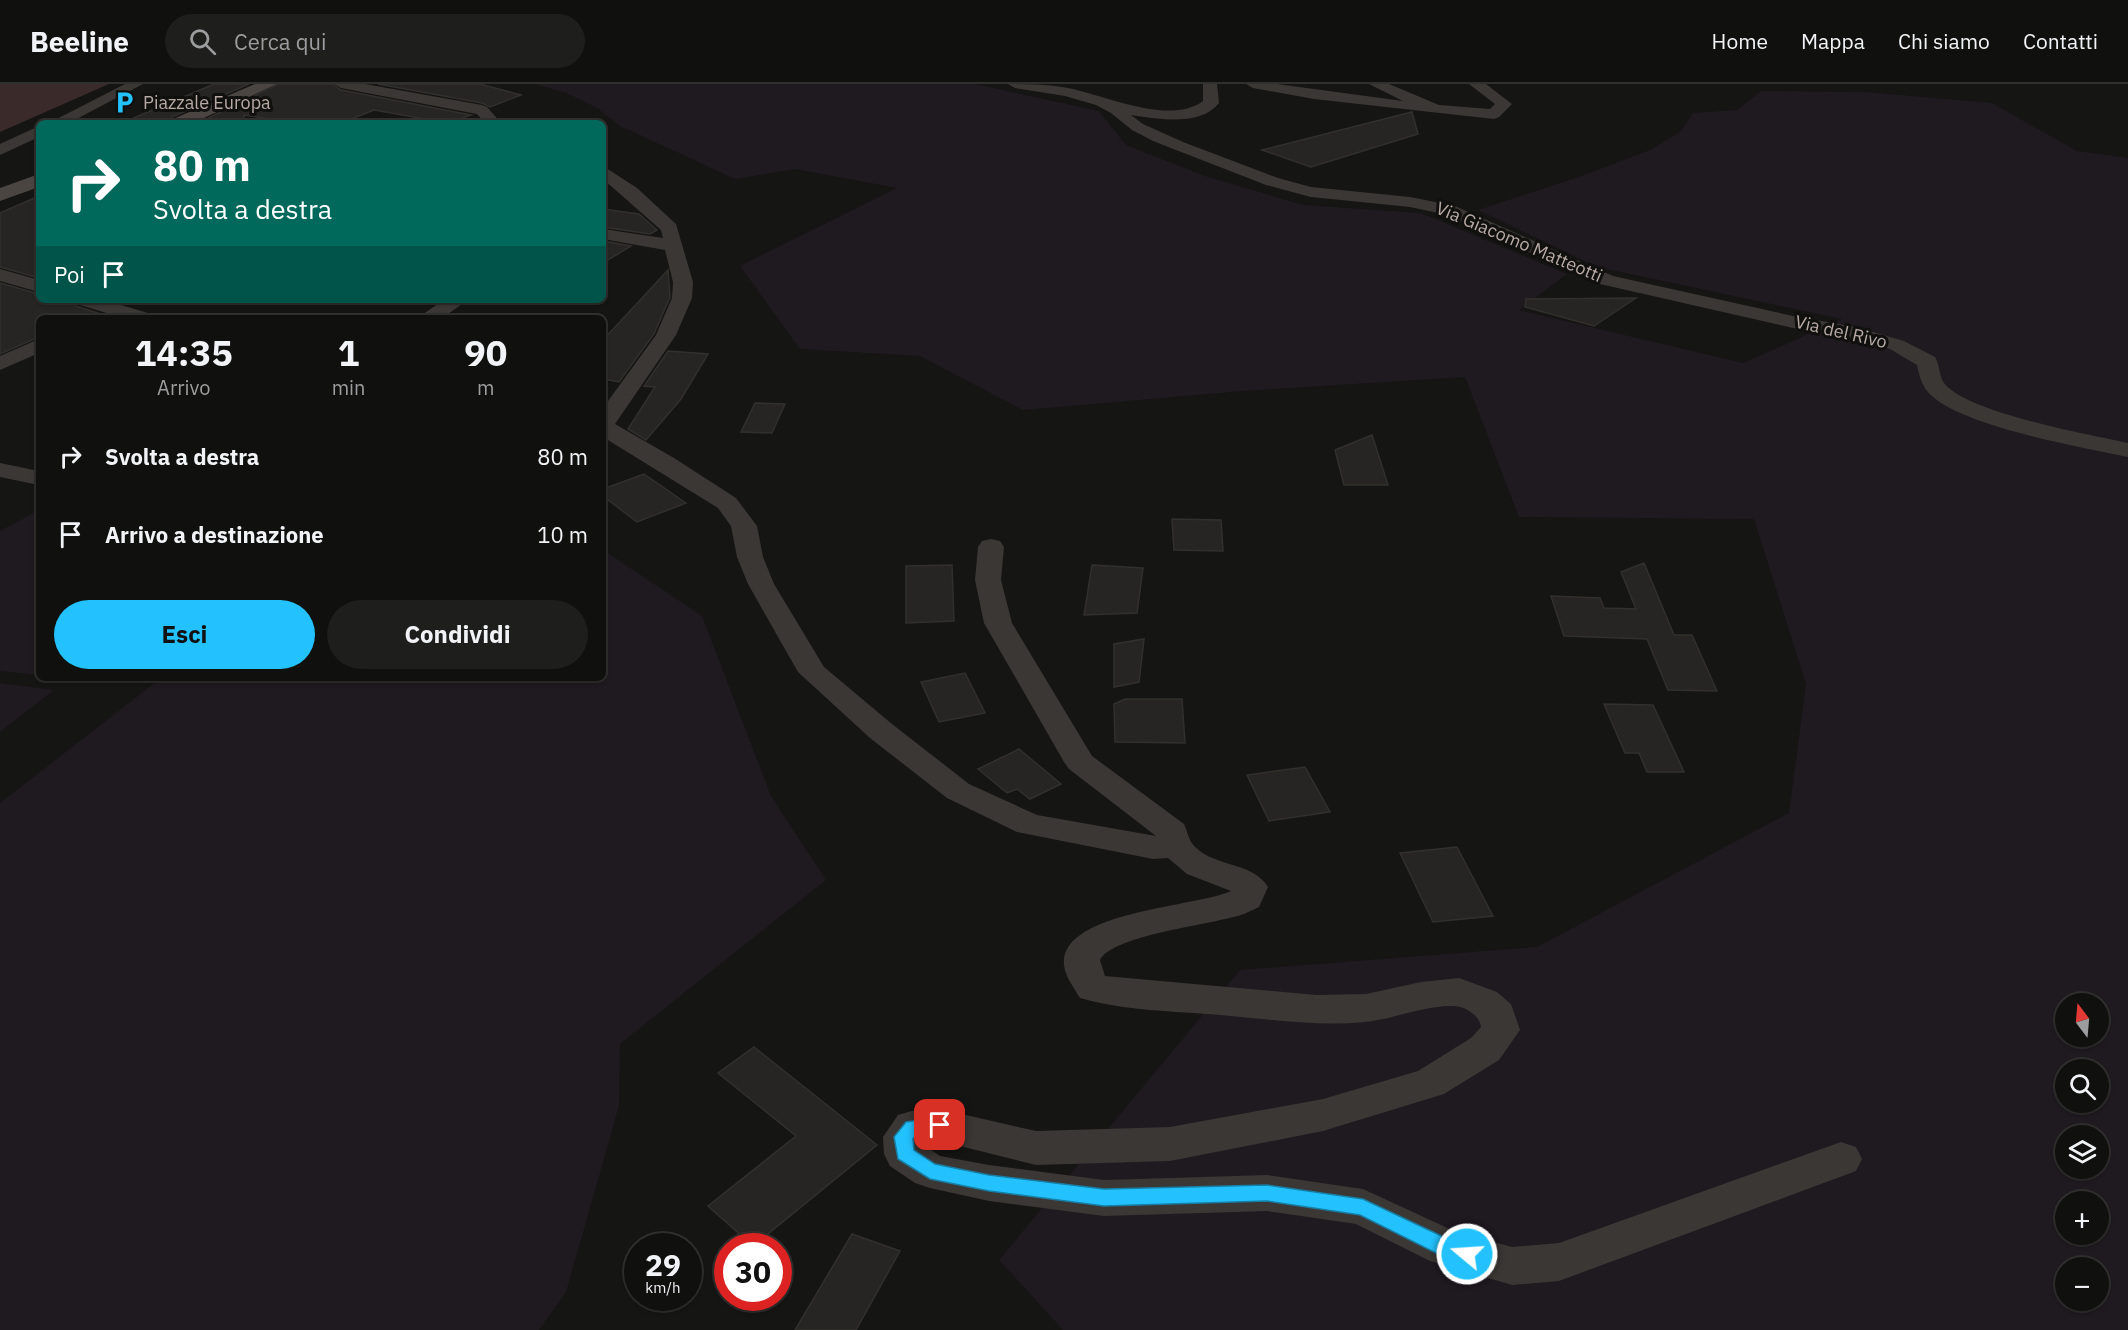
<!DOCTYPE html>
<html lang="it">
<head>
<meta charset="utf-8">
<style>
	body { margin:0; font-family:"IBM Plex Sans",sans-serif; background:#1e1e1c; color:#f1f3f6; height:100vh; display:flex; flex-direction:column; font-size:22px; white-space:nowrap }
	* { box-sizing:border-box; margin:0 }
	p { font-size:20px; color:#9c9d9e }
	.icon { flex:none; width:33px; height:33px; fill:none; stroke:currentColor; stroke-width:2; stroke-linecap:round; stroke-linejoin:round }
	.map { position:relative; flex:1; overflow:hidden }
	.details { position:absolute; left:36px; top:231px; width:570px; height:366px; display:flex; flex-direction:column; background:#10100e; border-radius:9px; box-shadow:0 2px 4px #0004,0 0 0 2px #30302e }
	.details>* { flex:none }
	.banner { position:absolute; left:36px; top:36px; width:570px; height:183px; border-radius:9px; box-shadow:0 2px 4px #0004,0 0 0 2px #30302e; background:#00695c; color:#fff; overflow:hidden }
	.needle { width:39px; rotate:344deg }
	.controls { position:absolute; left:2055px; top:909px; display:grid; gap:12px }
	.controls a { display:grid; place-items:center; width:54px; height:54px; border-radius:50%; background:#10100e; box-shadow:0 2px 4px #0004,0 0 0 2px #30302e; font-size:30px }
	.speed { position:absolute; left:624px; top:1149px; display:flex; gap:12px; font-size:30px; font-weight:700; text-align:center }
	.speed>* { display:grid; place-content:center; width:78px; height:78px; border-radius:50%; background:#10100e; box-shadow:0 2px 4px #0004,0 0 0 2px #30302e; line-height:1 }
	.speed small { font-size:15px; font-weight:400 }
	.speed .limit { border:9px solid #d22; background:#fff; color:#111 }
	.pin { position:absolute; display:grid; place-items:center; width:51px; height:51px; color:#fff; margin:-26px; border-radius:12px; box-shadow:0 3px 9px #0006 }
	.me { position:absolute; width:66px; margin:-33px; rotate:288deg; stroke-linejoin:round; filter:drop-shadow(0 0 4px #0008) }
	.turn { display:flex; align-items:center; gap:21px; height:126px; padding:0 18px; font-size:27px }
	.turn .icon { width:78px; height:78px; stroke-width:2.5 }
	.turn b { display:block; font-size:42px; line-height:51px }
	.then { display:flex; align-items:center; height:57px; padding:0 18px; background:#0003; gap:12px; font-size:22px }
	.eta { display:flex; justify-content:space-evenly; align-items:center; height:102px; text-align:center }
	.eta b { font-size:36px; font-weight:800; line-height:42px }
	.action { display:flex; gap:12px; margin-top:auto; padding:12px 18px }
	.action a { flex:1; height:69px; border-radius:36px; background:#23c2fe; color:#111; font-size:24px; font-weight:800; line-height:69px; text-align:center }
	.action a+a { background:#1e1e1c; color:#f1f3f6 }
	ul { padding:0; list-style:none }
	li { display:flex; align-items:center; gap:18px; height:78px; padding:0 18px }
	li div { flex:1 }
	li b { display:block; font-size:22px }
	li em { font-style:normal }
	header { display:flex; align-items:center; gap:36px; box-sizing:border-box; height:84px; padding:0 30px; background:#10100e; border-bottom:2px solid #30302e }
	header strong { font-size:28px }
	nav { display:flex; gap:33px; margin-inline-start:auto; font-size:21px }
	.search { width:420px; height:54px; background:#1e1e1c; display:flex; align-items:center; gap:15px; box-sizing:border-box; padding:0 21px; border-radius:33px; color:#9c9d9e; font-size:22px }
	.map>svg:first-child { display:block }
	.green { fill:#1f1920; fill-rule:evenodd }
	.water { fill:#3a2a29 }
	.building { fill:#262523; stroke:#31302d; stroke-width:1.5 }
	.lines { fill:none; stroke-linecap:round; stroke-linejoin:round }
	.street { fill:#3b3734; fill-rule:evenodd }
	.secondary { fill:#4b4542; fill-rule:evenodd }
	.route { fill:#23c2fe; stroke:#177ea5; stroke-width:1.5 }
	.labels { text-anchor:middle; stroke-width:6; stroke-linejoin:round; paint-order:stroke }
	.far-poi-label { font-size:18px; fill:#b7aaa4; stroke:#10100e; text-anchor:start }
	.far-street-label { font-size:18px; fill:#b7aaa4; stroke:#10100e }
</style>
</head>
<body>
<header>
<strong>Beeline</strong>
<div class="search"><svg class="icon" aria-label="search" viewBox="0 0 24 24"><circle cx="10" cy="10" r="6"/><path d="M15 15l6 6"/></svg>Cerca qui</div>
<nav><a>Home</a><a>Mappa</a><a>Chi siamo</a><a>Contatti</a></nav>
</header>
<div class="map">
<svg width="2128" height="1246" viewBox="0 0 2128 1246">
	<rect width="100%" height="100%" fill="#151513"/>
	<path class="green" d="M535,0H975L1099,27L1126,61L1205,92L1303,121L1421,129L1567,190L1519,226L1743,279L1842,235L1597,183L1478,126L1579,93L1650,66L1680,48L1693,29L1737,26L1761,7L1866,8L1992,19L2077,67L2128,74V1246H1063L999,1176L1240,886L1537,863L1789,729L1806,600L1754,435L1519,433L1465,293L1243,307L1023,326L920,272L800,265L740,182L897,104L795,85L735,95L620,42L597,24L566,9ZM2066,920H2098V952H2066ZM2066,986H2098V1018H2066ZM2066,1052H2098V1084H2066ZM2066,1118H2098V1150H2066ZM2066,1184H2098V1216H2066Z
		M39,426V591L0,587V447Z
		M603,466L702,532L771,712L826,796L620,960L619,1022L566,1208L539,1246H0V719L161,594H603Z
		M0,599L54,606L0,648Z"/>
	<path class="water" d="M0,0H109L0,48Z"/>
	<path class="building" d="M214,0H249L172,33L168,39H122Z
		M279,0H332L341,6L471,31L448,39L374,26L341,39H296L244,31V39H198Z
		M378,0H480L521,11L490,23L482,19Z
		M1412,28L1418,50L1311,83L1262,66Z
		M39,112V194L0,183V129Z
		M603,125L639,130L657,146L650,150L603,143Z
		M603,157L631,162L603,179Z
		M668,186L670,213L654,250L619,298L603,295V256Z
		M0,199L39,210V216H72L76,222L98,229L86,234H39V253L0,270Z
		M1636,214L1594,242L1525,223L1526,215Z
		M668,267L708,270L681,315L646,356L628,345L655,303L644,302Z
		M755,319L785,320L772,349L741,348Z
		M1372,351L1388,401H1344L1335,366Z
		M644,390L686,419L637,438L603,412V405Z
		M1172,435L1221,436L1223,467L1174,466Z
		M1644,479L1674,551H1692L1717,607L1668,606L1647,555L1564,552L1551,512L1600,514L1604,524L1636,525L1621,488Z
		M952,481L954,537L906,539V482Z
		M1092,481L1143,484L1137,529L1084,531Z
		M1144,555L1139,598L1114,603V560Z
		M965,589L985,629L939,638L921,598Z
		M1125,615H1182L1185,659L1115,658L1114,620Z
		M1604,620L1653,621L1684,688H1647L1639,669H1625Z
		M1019,665L1061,700L1030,715L1017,705L1007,709L978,685Z
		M1305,683L1330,728L1269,737L1247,691Z
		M1457,763L1493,832L1433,838L1400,769Z
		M754,963L877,1061L753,1162L708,1122L796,1052L718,989Z
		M852,1150L900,1167L856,1246H795Z"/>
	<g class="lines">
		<path class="street" d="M125,0H143L69,39H49Z
			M334,0H365L482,21L487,23L501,39H485L477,30L341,4Z
			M1008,0C1028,0 1048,0 1068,4C1105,11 1169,42 1203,17V0H1217L1219,19C1200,43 1158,35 1131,31L1143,40L1183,58L1278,94L1311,103L1410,113L1455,122L1613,192L1793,232L1856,243L1904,257L1935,273C1940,281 1939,292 1944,299C1967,329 2089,350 2128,359V373C2082,363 1956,342 1927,307C1921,299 1919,290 1917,281L1890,265L1846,253L1793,244L1600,200L1443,130L1410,123L1311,113L1266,101L1153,57L1132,46L1111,29L1096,21L1065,12L1015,4Z
			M1246,0H1277L1403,17L1369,0H1389L1439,21L1490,25L1495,20L1469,0H1486L1512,20L1499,33L1494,35L1314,15L1253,4Z
			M39,42V53L0,71V60Z
			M603,82L637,104L676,140L693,198L692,214L676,251L615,340L674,374L736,414L757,442L763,473L774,500L824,583L892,640L969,700L1037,731L1156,752L1069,685L1064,678L984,539L975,496L978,463L982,457L991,455L1000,457L1004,463L1001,496L1012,539L1092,672L1184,740C1187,746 1188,753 1191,758C1209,784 1252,776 1268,803L1259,823L1244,830C1213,841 1114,850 1100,876L1105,892L1316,911L1366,910L1421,898L1459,894L1497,908L1511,920L1520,946L1499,976L1444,1010L1323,1047L1170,1077L1036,1081L940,1057L924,1059V1061L940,1072L989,1081L1104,1096L1267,1091L1363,1105L1454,1147L1512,1163L1559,1159L1841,1058L1856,1063L1862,1075L1856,1087L1559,1197L1512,1201L1430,1177L1356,1140L1267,1127L1104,1132L989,1117L930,1104L915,1099L890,1082L884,1070L883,1053L898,1031L912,1027L940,1025L1036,1047L1170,1043L1323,1015L1418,987L1471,954L1481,943C1480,932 1466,923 1455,922C1424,921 1395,935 1365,938C1317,943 1268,935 1220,931C1173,927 1125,927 1080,914C1074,904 1065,892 1064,881C1059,827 1197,823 1231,807L1187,790L1168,774L1153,775L1017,748L947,714L870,654L798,588L748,500L737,473L731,442L718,424L603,353V324L656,251L672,214L673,198L665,166L603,155V145L663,154L661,146L603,95Z
			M0,185L39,196V208L0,197Z
			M74,216H105L151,230L154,234H123L77,220Z
			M444,216H468L442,234H417Z
			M39,255V269L0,286V272Z
			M0,379L39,387V401L0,393Z"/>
		<path class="secondary" d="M255,0H277L193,39H170L173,35Z
			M39,90V103L0,117V104Z"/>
	</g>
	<path class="route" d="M940,1033L947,1036L950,1041L947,1046L917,1050L913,1055L914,1066L935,1080L989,1091L1104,1105L1267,1101L1363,1115L1450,1156L1474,1164L1477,1170L1474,1176L1467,1179L1438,1170L1360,1131L1267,1117L1104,1122L989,1107L930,1095L898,1075L894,1053L906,1038Z"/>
	<defs>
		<symbol id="parking-bare" viewBox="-9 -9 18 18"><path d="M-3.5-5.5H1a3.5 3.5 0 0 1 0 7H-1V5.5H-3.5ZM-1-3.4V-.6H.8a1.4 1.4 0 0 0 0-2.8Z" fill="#23c2fe" stroke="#10100e" stroke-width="2.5" paint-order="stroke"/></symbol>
	</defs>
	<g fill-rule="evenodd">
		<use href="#parking-bare" x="108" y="2" width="33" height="33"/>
	</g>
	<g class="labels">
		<g class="far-poi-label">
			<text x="143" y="25">Piazzale Europa</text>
		</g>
		<g class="far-street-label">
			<text transform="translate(1519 158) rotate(23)" y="6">Via Giacomo Matteotti</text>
			<text transform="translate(1841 248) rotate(13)" y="6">Via del Rivo</text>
		</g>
	</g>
</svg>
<div class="controls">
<a><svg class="needle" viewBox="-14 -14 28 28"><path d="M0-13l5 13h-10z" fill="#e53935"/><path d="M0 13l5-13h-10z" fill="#9c9d9e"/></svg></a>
<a><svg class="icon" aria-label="search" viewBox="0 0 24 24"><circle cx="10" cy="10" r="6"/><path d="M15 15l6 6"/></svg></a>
<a><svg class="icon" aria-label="layers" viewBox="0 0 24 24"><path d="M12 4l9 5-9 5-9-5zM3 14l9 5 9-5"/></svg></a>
<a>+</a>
<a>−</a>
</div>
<div class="speed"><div>29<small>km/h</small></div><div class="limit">30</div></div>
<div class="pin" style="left:940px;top:1041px;background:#d93025"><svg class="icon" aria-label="arrive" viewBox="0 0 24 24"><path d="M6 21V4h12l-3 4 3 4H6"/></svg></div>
<svg class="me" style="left:1467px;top:1170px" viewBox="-20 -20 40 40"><circle r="17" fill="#23c2fe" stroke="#fff" stroke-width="3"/><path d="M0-11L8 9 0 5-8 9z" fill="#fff"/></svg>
<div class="banner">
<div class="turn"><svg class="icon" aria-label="right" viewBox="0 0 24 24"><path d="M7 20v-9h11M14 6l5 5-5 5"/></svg><div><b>80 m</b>Svolta a destra</div></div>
<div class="then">Poi<svg class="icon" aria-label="arrive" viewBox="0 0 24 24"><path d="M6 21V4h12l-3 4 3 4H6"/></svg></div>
</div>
<section class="details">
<div class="eta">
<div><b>14:35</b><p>Arrivo</p></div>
<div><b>1</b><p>min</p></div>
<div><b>90</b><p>m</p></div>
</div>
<ul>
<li><svg class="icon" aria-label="right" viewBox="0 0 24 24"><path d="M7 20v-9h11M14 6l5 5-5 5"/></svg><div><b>Svolta a destra</b></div><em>80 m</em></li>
<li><svg class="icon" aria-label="arrive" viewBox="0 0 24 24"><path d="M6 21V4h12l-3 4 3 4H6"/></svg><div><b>Arrivo a destinazione</b></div><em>10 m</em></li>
</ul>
<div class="action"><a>Esci</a><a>Condividi</a></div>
</section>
</div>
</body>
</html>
